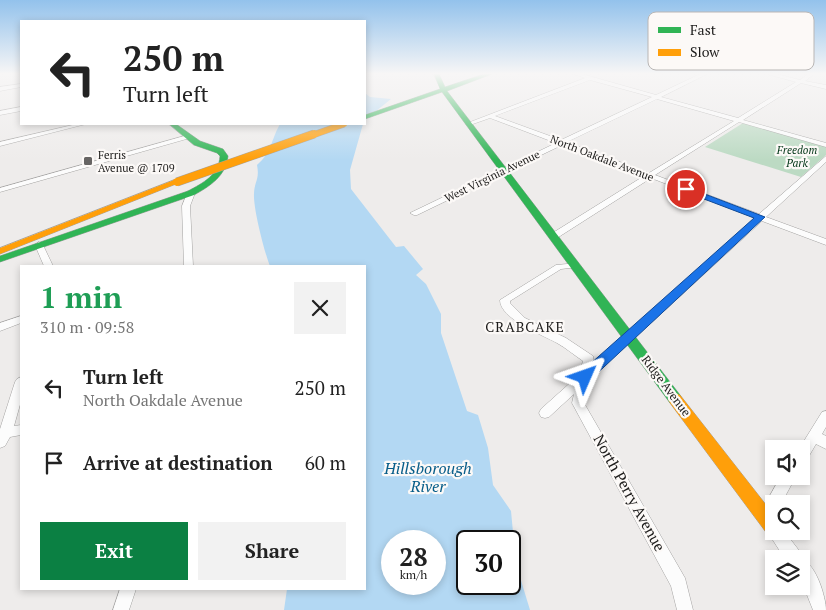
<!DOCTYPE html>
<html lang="en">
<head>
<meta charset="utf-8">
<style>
	body { margin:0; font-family:"PT Serif",serif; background:#f2f2f2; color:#222; height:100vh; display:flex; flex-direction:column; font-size:19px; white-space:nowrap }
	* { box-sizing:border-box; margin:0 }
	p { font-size:16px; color:#767676 }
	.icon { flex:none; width:28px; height:28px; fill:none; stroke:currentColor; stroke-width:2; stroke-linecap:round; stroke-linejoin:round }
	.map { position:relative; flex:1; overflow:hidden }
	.sheet { position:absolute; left:20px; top:265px; width:346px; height:325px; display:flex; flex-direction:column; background:#fff; border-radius:0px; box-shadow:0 2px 8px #0003 }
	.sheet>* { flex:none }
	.hud { position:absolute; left:20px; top:20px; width:346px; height:105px; border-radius:0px; box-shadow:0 2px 8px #0003; background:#fff; color:#222; overflow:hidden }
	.controls { position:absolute; left:765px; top:440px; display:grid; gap:10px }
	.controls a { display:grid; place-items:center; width:45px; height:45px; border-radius:0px; background:#fff; box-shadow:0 2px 8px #0003; font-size:25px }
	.speed { position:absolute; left:381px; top:530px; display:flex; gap:10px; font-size:25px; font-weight:700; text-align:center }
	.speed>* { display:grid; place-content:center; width:65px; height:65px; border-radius:50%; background:#fff; box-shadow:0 2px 8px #0003; line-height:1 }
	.speed small { font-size:12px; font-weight:400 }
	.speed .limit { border:2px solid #111; border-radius:8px; background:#fff; color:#111 }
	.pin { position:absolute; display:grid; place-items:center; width:42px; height:42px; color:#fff; margin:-21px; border:2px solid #fff; border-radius:50%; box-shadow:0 1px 5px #0007 }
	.me { position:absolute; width:55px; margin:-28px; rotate:47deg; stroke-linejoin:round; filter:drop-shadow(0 0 4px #0008) }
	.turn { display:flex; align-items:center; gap:18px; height:105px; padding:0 20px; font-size:22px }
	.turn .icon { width:65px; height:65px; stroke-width:2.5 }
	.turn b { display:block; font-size:35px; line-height:42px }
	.round { display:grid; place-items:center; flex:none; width:52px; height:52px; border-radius:0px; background:#f2f2f2 }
	.overview { display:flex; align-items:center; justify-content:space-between; height:85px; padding:0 20px }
	h1 { font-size:30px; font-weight:700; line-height:38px; color:#1e9e55 }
	.button { display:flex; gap:10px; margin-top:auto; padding:10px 20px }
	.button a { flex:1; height:58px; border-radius:0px; background:#0b8043; color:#fff; font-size:20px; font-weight:700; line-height:58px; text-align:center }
	.button a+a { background:#f2f2f2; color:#222 }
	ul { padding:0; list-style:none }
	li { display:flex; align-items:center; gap:15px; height:75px; padding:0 20px }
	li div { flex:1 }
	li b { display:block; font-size:19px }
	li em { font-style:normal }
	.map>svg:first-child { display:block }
	.green { fill:#bcdac3 }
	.water { fill:#b3d8f3; fill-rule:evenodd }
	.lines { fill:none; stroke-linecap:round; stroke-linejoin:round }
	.street-casing { stroke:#a3a2a1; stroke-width:1 }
	.fast-casing { stroke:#a3a2a1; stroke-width:1 }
	.slow-casing { stroke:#a3a2a1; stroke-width:1 }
	.street { fill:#fcfcfc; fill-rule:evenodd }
	.fast { fill:#30b455; fill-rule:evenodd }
	.slow { fill:#ff9f0a; fill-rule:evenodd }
	.slow-bridge-far1-casing { stroke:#a3a2a1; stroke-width:7; stroke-linecap:butt }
	.slow-bridge-casing { stroke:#a3a2a1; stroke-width:9; stroke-linecap:butt }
	.slow-bridge-far1 { stroke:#ff9f0a; stroke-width:6 }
	.slow-bridge { stroke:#ff9f0a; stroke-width:8 }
	.route { fill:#1a73e8; stroke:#114b97 }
	.poi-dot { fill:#666463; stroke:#fcf9f7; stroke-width:2 }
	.labels { text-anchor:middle; stroke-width:4.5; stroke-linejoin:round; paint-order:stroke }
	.far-park-label { font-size:11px; font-style:italic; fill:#003516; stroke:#fcf9f7 }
	.far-poi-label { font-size:11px; fill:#1c1b1a; stroke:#fcf9f7; text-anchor:start }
	.far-street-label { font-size:11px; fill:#1c1b1a; stroke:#fcf9f7 }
	.street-label { font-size:12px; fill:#1c1b1a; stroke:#fcf9f7 }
	.neighbourhood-label { font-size:14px; letter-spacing:1px; fill:#1c1b1a; stroke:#fcf9f7 }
	.near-street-label { font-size:15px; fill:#1c1b1a; stroke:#fcf9f7 }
	.near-water-label { font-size:16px; font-style:italic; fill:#075d89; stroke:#fcf9f7 }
	.key { fill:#fcf9f7; stroke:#b9b6b5; stroke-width:1 }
	.key-label { font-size:14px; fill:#1c1b1a }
</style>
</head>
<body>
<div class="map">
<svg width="826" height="610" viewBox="0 0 826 610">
	<rect width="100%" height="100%" fill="#eeeceb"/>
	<path class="green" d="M743,123L826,146V155L801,177L705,147Z"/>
	<path class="water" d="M365,93L370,97L391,99L365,120Z
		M280,124H363L350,170L351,189L396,247L404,246L423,269L416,275L426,284L441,314V333L467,411L478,415L488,448L493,485L511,511L516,564L530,610H284L287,589H365V266H270C265,254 253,208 254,194C254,182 260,180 257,165C272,152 271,140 280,124ZM392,541H435V584H392ZM468,541H510V584H468Z"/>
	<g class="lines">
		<defs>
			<path id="street" d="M573,74H582L656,95L700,74H707L661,97L738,118L796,82L767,74H777L800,80L808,74H814L805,81L826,85V89L801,83L743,120L826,143V147L739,122L655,175L759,214L826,156V162L766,217L826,239V245L762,221L590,379L584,403L685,578L693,610H677L671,586L572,403L574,394L549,417L545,418L541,417L539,413L541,409L579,375L583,361C574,355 566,348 557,343C543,335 500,319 500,300L556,265L578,263L580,265L578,267L561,269L510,301V303L525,318L566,338L593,356L594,362L755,218L651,178L557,238H551V234L644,176L562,145L417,215H414L410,213L556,143L490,118L470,125L465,124L585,78ZM590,80L652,97L561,140L495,116ZM657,99L734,121L649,173L567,142Z
				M21,84V87L0,91V87Z
				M21,107V111L0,115V111Z
				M77,124H86L0,146V142Z
				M188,135L190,136V138L0,192V188Z
				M188,191H191L195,193L190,206L193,266H184L182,206Z
				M39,242L43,245L53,266H44L35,245Z
				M21,316V323L0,331V323Z
				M21,377V401L14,426L21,425V435L10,437L5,446L0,448V429L15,382L17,379Z
				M826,411V427L822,434L826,436V449L816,444L806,461L801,463V449H799L822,412Z
				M781,476H796L781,504H774C774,513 775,520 765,524L760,522L758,517Z
				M774,524V531H784L801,553L803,560C816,565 826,597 826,610H813L801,580V559H785L767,531L770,526Z
				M120,589H136L129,610H113Z"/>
			<path id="fast" d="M434,74H439L445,87L484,74H492L447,91L680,395L682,399L680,403L675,405L670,403L442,92L365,119V115L440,89Z
				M169,124H176L200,141L223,149L228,156C226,176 210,186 194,195L0,262V256L188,191C203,183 219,175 220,156L217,153L194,145Z"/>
			<path id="slow" d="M174,180L181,182L0,254V248Z
				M675,393L680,395L774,515V531H782L780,535L774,537L768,535L670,403L668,399L670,395Z"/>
		</defs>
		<use href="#street" class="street-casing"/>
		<use href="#fast" class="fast-casing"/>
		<use href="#slow" class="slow-casing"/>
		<use href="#street" class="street"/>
		<use href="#fast" class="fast"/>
		<use href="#slow" class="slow"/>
		<defs>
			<path id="slow-bridge-far1" d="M310,136L344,124"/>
			<path id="slow-bridge" d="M177,182L314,134"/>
		</defs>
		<use href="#slow-bridge-far1" class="slow-bridge-far1-casing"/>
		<use href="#slow-bridge" class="slow-bridge-casing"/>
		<use href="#slow-bridge-far1" class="slow-bridge-far1"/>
		<use href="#slow-bridge" class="slow-bridge"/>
	</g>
	<linearGradient id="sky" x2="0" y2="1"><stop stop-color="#93c2ec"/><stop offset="0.46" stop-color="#f7f6f6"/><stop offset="1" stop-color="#f7f6f6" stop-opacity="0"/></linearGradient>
	<rect width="826" height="160" fill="url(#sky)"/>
	<path class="route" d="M683,188H689L765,217L590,380H580L578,377L580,373L754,218L683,191Z"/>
	<rect class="poi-dot" x="83" y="156" width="10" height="10" rx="2.5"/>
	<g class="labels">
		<g class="far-park-label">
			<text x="797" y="154">Freedom<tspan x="797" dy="13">Park</tspan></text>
		</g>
		<g class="far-poi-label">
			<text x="98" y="159">Ferris<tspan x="98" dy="13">Avenue @ 1709</tspan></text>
		</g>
		<g class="far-street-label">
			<text transform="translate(602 158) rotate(21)" y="4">North Oakdale Avenue</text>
			<text transform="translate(492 176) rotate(-26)" y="4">West Virginia Avenue</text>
		</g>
		<g class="street-label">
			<text transform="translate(666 386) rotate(53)" y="4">Ridge Avenue</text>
		</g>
		<g class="neighbourhood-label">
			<text x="525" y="332">CRABCAKE</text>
		</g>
		<g class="near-street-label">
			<text transform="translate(629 493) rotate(61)" y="5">North Perry Avenue</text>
		</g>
		<g class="near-water-label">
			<text x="428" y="474">Hillsborough<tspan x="428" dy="18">River</tspan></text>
		</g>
	</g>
	<rect x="648" y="12" width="166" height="58" rx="8" class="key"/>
	<rect x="658" y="27" width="23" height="6" fill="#30b455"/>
	<rect x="658" y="49" width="23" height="7" fill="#ff9f0a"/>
	<g class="key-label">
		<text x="690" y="35">Fast</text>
		<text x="690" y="57">Slow</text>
	</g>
</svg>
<div class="controls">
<a><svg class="icon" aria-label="sound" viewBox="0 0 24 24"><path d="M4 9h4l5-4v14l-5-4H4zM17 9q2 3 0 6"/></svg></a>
<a><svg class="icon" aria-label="search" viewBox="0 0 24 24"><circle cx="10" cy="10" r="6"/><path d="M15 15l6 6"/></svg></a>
<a><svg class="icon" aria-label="layers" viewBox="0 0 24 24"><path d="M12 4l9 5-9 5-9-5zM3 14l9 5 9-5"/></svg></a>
</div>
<div class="speed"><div>28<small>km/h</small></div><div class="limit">30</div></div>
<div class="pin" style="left:686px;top:189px;background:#d93025"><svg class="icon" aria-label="arrive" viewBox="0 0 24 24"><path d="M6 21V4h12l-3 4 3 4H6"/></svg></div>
<svg class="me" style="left:585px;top:377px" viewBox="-20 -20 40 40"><path d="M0-17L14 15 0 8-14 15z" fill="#1a73e8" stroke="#fff" stroke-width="4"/></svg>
<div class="hud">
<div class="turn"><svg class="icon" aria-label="left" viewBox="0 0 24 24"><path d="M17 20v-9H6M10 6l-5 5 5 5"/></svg><div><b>250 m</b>Turn left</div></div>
</div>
<section class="sheet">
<div class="overview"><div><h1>1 min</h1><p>310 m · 09:58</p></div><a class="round"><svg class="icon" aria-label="close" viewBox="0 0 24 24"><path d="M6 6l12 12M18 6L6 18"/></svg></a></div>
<ul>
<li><svg class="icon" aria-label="left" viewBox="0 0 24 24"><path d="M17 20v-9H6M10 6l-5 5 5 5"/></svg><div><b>Turn left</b><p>North Oakdale Avenue</p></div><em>250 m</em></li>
<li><svg class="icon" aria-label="arrive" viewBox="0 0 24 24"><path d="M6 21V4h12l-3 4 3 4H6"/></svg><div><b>Arrive at destination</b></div><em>60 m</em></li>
</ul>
<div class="button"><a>Exit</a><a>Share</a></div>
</section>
</div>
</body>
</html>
